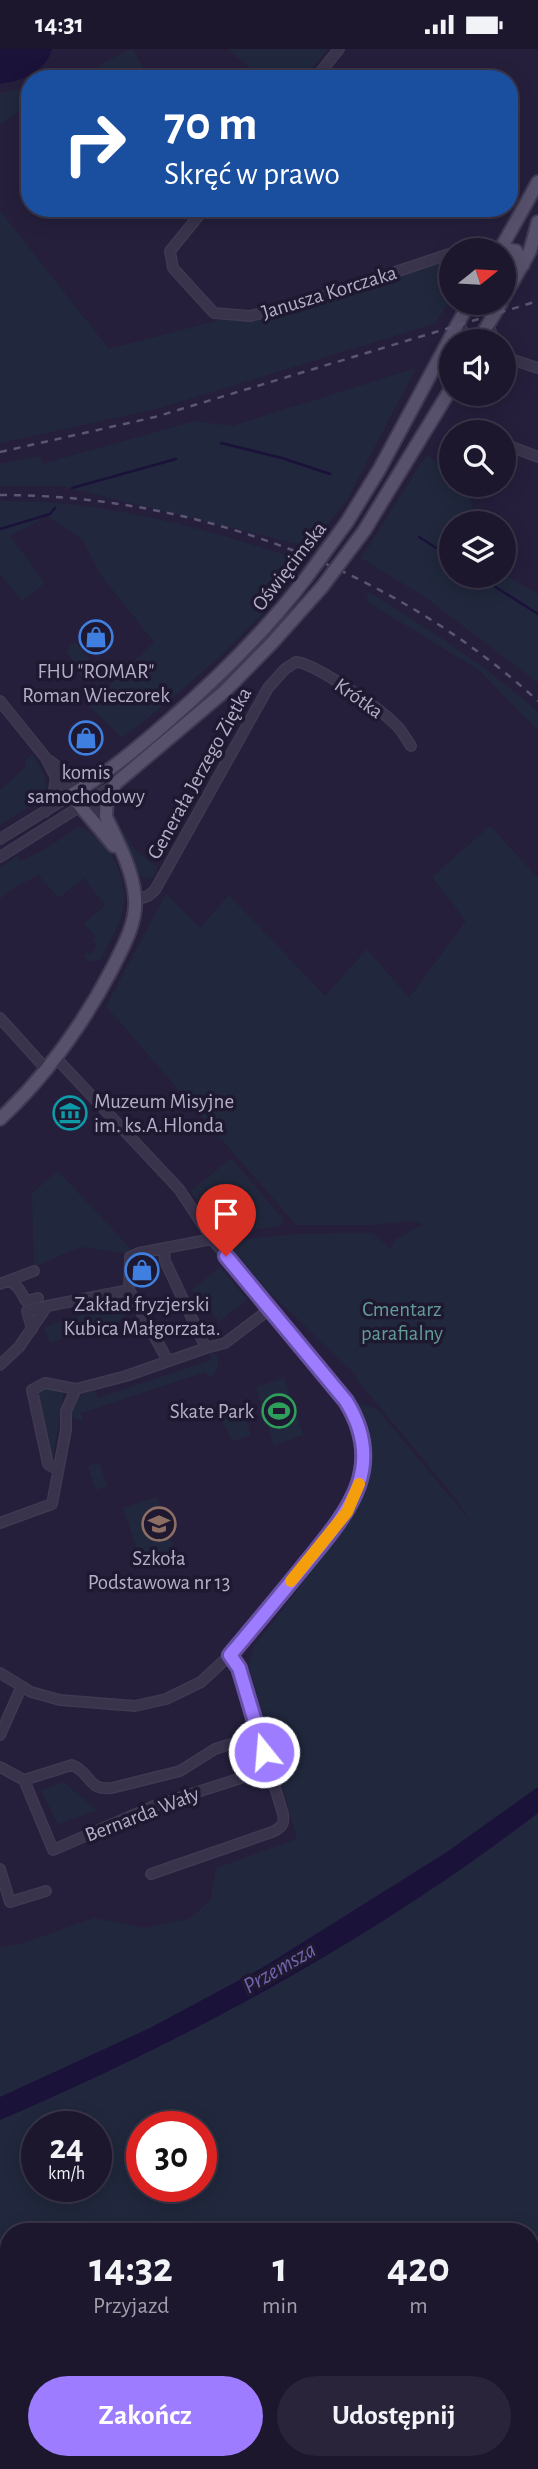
<!DOCTYPE html>
<html lang="pl">
<head>
<meta charset="utf-8">
<style>
	body { margin:0; font-family:"Alegreya Sans",sans-serif; background:#292439; color:#f1f3f6; height:100vh; display:flex; flex-direction:column; font-size:26px; white-space:nowrap }
	* { box-sizing:border-box; margin:0 }
	p { font-size:23px; color:#a09faa }
	.icon { flex:none; width:38px; height:38px; fill:none; stroke:currentColor; stroke-width:2; stroke-linecap:round; stroke-linejoin:round }
	.map { position:relative; flex:1; overflow:hidden }
	.details { position:absolute; left:0px; top:2174px; width:539px; height:247px; display:flex; flex-direction:column; background:#1c172d; border-radius:28px 28px 0 0; box-shadow:0 4px 18px #0003,0 0 0 2px #3a3649 }
	.details>* { flex:none }
	.guide { position:absolute; left:21px; top:21px; width:497px; height:147px; border-radius:28px; box-shadow:0 4px 18px #0003,0 0 0 2px #3a3649; background:#1a4fa0; color:#fff; overflow:hidden }
	.needle { width:46px; rotate:72deg }
	.fabs { position:absolute; left:439px; top:189px; display:grid; gap:14px }
	.fabs a { display:grid; place-items:center; width:77px; height:77px; border-radius:50%; background:#1c172d; box-shadow:0 4px 18px #0003,0 0 0 2px #3a3649; font-size:35px }
	.speed { position:absolute; left:21px; top:2062px; display:flex; gap:14px; font-size:35px; font-weight:700; text-align:center }
	.speed>* { display:grid; place-content:center; width:91px; height:91px; border-radius:50%; background:#1c172d; box-shadow:0 4px 18px #0003,0 0 0 2px #3a3649; line-height:1 }
	.speed small { font-size:18px; font-weight:400 }
	.speed .limit { border:10px solid #d22; background:#fff; color:#111 }
	.pin { position:absolute; display:grid; place-items:center; width:60px; height:60px; color:#fff; margin:-72px -30px; border-radius:50% 50% 50% 0; rotate:-45deg; box-shadow:0 0 7px #0007 }
	.pin .icon { rotate:45deg }
	.me { position:absolute; width:77px; margin:-38px; rotate:343deg; stroke-linejoin:round; filter:drop-shadow(0 0 5px #0008) }
	.turn { display:flex; align-items:center; gap:24px; height:147px; padding:0 28px; font-size:32px }
	.turn .icon { width:91px; height:91px; stroke-width:2.5 }
	.turn b { display:block; font-size:49px; line-height:60px }
	.eta { display:flex; justify-content:space-evenly; align-items:center; height:119px; text-align:center }
	.eta b { font-size:42px; font-weight:700; line-height:49px }
	.primary-button { display:flex; gap:14px; margin-top:auto; padding:14px 28px }
	.primary-button a { flex:1; height:80px; border-radius:42px; background:#9e7cff; color:#fff; font-size:28px; font-weight:700; line-height:80px; text-align:center }
	.primary-button a+a { background:#292439; color:#f1f3f6 }
	.status { display:flex; justify-content:space-between; align-items:center; height:49px; padding:0 35px; background:#1c172d; direction:ltr }
	.status svg { height:19px; fill:currentColor }
	.map>svg:first-child { display:block }
	.green { fill:#21283d; fill-rule:evenodd }
	.water { fill:#1b123a }
	.lines { fill:none; stroke-linecap:round; stroke-linejoin:round }
	.stream { stroke:#1b123a; stroke-width:2.5 }
	.minor-casing { stroke:#3f3952; stroke-width:12 }
	.major-casing { stroke:#3f3952; stroke-width:16 }
	.minor { stroke:#39334c; stroke-width:9 }
	.major { stroke:#57516c; stroke-width:12 }
	.rail { stroke:#5c5574; stroke-width:2.5; stroke-dasharray:7 7; stroke-linecap:butt }
	.major-bridge-casing { stroke:#3f3952; stroke-width:16; stroke-linecap:butt }
	.major-bridge { stroke:#57516c; stroke-width:12 }
	.route-casing { stroke:#6751a6; stroke-width:18 }
	.route { stroke:#9e7cff; stroke-width:12 }
	.slow { stroke:#f59e0b; stroke-width:12 }
	.labels { text-anchor:middle; stroke-width:7; stroke-linejoin:round; paint-order:stroke }
	.street-label { font-size:21px; fill:#b5aec8; stroke:#1e1931 }
	.poi-label { font-size:21px; fill:#b5aec8; stroke:#1e1931 }
	.park-label { font-size:21px; fill:#629c94; stroke:#1e1931 }
	.water-label { font-size:23px; font-style:italic; fill:#7263ab; stroke:#1e1931 }
</style>
</head>
<body>
<div class="status"><b>14:31</b><svg viewBox="0 0 49 12"><path d="M0 12V9h3v3zM5 12V6h3v6zM10 12V3h3v9zM15 12V0h3v12zM26 1h20v11H26zM47 4h2v5h-2z"/></svg></div>
<div class="map">
<svg width="538" height="2420" viewBox="0 0 538 2420">
	<rect width="100%" height="100%" fill="#251f3c"/>
	<path class="green" d="M131,0H133L144,20L125,30H106L99,16Z
		M228,0H328L303,30H263Z
		M19,40L25,58L0,75V44Z
		M0,162L109,300L220,271L255,272L448,211L451,212V251L434,275L156,360L0,394Z
		M416,319L348,449L310,498L61,437H0V415L40,407L42,415L195,372L232,377Z
		M427,405L451,428L452,436H459L469,445L477,474H452V527H504V525L538,545V634L425,548L361,509Z
		M0,452C103,451 201,478 298,510L291,520L297,524C247,588 186,639 122,689L89,657L154,593L100,525L82,490L47,467L10,487L45,534L22,552L0,525Z
		M369,543C428,580 486,616 538,663V682L480,622L366,552Z
		M75,593L90,611L88,624L82,628L79,626L76,615L66,603L70,595Z
		M32,705C41,720 50,730 45,748L0,776V741L25,719L26,710Z
		M114,770L136,802L158,819L153,828L146,830L140,826Z
		M79,777C110,791 131,831 122,865C117,881 108,895 101,910L88,913L84,907L87,903L90,906L97,897L93,892L96,888L84,875L105,856L84,829L59,849L38,826L12,840L0,850V818L17,807L21,812L49,798Z
		M490,777L538,829V1738L447,1803L262,1919L120,1995L0,2048V1899L23,1894L94,1869L144,1879L189,1870L211,1851L216,1819L297,1790L249,1617L254,1596C276,1571 295,1544 314,1518C357,1462 393,1426 354,1353L377,1360L475,1478L451,1444L355,1328L356,1326L266,1240L226,1192L297,1185L373,1184L390,1200L395,1191L423,1175L412,1172L373,1176H296L106,957L166,845L200,879L229,846L325,947L367,900L409,949L466,872L432,828Z
		M231,1109L284,1171L281,1177L221,1185L217,1182L191,1142Z
		M58,1122L132,1201L129,1205L80,1198L34,1218L32,1144Z
		M220,1218L247,1250L219,1273L192,1240Z
		M121,1253L126,1270L50,1294L44,1278Z
		M209,1303L217,1307C220,1316 217,1324 209,1329L205,1323L81,1364L83,1372H80L71,1367C70,1350 81,1345 95,1341L98,1349L211,1311Z
		M284,1329L303,1386L274,1396L256,1338Z
		M41,1339L64,1340L53,1410L49,1409L37,1348L38,1342Z
		M240,1355L251,1386L233,1392L216,1362Z
		M99,1413L107,1437L96,1441L88,1417Z
		M157,1448L176,1507L143,1518L123,1459Z
		M63,1733L97,1761L58,1775L41,1741Z
		M538,1764V2420H0V2071C189,1990 374,1890 538,1764ZM37,2077H96V2137H37ZM142,2077H201V2137H142ZM9,2182H530V2412H9Z"/>
	<path class="water" d="M0,0H52C46,23 21,32 0,35Z
		M538,1738V1764C374,1890 189,1990 0,2071V2048L150,1979L262,1919L447,1803Z"/>
	<g class="lines">
		<path class="stream" d="M221,394L282,409L330,425
			M72,439L176,410
			M0,480L50,465L55,459
			M419,488L452,509
			M478,527L538,565"/>
		<defs>
			<path id="minor" d="M315,30L339,0
				M205,159L170,202L173,219L214,264L250,267L302,254L449,205
				M458,274L469,292
				M488,276L495,292
				M504,308L538,319
				M472,382L476,383
				M504,395L538,408
				M0,652L46,709L56,729L71,746L0,790
				M50,712L64,723L99,765L106,768
				M45,763L53,747L56,729
				M0,808L114,736
				M136,851L148,847L155,841L268,639L285,620L296,613C315,614 380,660 395,675C402,681 406,690 411,697
				M0,969L47,1021
				M10,1231L19,1240L26,1252L38,1249
				M0,1235L34,1222
				M129,1241L130,1208L139,1204L212,1190
				M32,1280L27,1262L47,1257
				M206,1299L225,1294L270,1260
				M0,1316L19,1298L47,1257L129,1241L168,1312
				M58,1421L48,1415L32,1341L45,1334L76,1340
				M0,1474L52,1455L66,1381V1362L76,1340L126,1327L206,1299L165,1212L164,1200
				M0,1624L31,1643L60,1651L135,1657L166,1650L201,1633L230,1606L341,1471C367,1434 369,1390 346,1352L212,1190L179,1140L56,1009
				M0,1686L21,1639
				M0,1718L24,1731L53,1801L154,1757L269,1720
				M24,1731L72,1716C92,1724 87,1742 112,1739L180,1722L215,1700L259,1686
				M0,1820L10,1853L46,1842
				M151,1825L272,1783C281,1779 285,1775 283,1765L239,1619L230,1606"/>
			<path id="major" d="M501,199L516,202L523,216
				M500,201L538,133
				M504,248L530,202L538,173
				M478,292L501,254
				M347,473L379,421L469,254
				M364,482L452,338
				M114,797L71,746C105,726 135,701 165,675C217,630 265,583 306,529
				M0,1070C47,1026 82,977 112,920C123,898 137,874 135,849C133,821 118,793 106,768C106,755 108,745 116,734L225,642L272,594L322,538"/>
		</defs>
		<use href="#minor" class="minor-casing"/>
		<use href="#major" class="major-casing"/>
		<use href="#minor" class="minor"/>
		<use href="#major" class="major"/>
		<path class="rail" d="M0,403L155,368L538,252
			M0,446C196,446 393,520 538,652"/>
		<defs>
			<path id="major-bridge" d="M306,529L347,473
				M322,538L364,482"/>
		</defs>
		<use href="#major-bridge" class="major-bridge-casing"/>
		<use href="#major-bridge" class="major-bridge"/>
	</g>
	<g class="lines">
		<defs>
			<path id="route" d="M226,1207L346,1352C390,1423 342,1469 299,1523C276,1551 253,1579 230,1606L239,1619L264,1703"/>
		</defs>
		<use href="#route" class="route-casing"/>
		<use href="#route" class="route"/>
		<path class="slow" d="M291,1532L347,1463L359,1435"/>
	</g>
	<defs>
		<symbol id="shop-ring" viewBox="-11 -11 22 22"><circle r="9.5" fill="#1e1931" stroke="#3f7fe0" stroke-width="1.5"/><path d="M-5-2.5h2.3a2.7 3.5 0 0 1 5.4 0H5L5.5 6h-11ZM-1.5-2.5h3a1.5 2.3 0 0 0-3 0Z" fill="#3f7fe0"/></symbol>
		<symbol id="museum-ring" viewBox="-11 -11 22 22"><circle r="9.5" fill="#1e1931" stroke="#0f9aa8" stroke-width="1.5"/><path d="M0-6L6-3V-2H-6V-3ZM-5-1h2V3h-2ZM-1-1h2V3h-2ZM3-1h2V3H3ZM-6 4H6V6H-6Z" fill="#0f9aa8"/></symbol>
		<symbol id="stadium-ring" viewBox="-11 -11 22 22"><circle r="9.5" fill="#1e1931" stroke="#2e9e5b" stroke-width="1.5"/><path d="M0-5a6.5 5 0 1 0 0 10a6.5 5 0 1 0 0-10ZM-3.5-1.8h7v3.6h-7Z" fill="#2e9e5b"/></symbol>
		<symbol id="school-ring" viewBox="-11 -11 22 22"><circle r="9.5" fill="#1e1931" stroke="#8d6e63" stroke-width="1.5"/><path d="M0-5L7-2L0 1L-7-2ZM-4 1L0 2.5L4 1V4Q0 6-4 4Z" fill="#8d6e63"/></symbol>
	</defs>
	<g fill-rule="evenodd">
		<use href="#shop-ring" x="77" y="569" width="38" height="38"/>
		<use href="#shop-ring" x="67" y="670" width="38" height="38"/>
		<use href="#museum-ring" x="51" y="1045" width="38" height="38"/>
		<use href="#shop-ring" x="123" y="1202" width="38" height="38"/>
		<use href="#stadium-ring" x="260" y="1343" width="38" height="38"/>
		<use href="#school-ring" x="140" y="1456" width="38" height="38"/>
	</g>
	<g class="labels">
		<g class="street-label">
			<text transform="translate(329 243) rotate(-17)" y="7">Janusza Korczaka</text>
			<text transform="translate(289 517) rotate(-52)" y="7">Oświęcimska</text>
			<text transform="translate(359 649) rotate(35)" y="7">Krótka</text>
			<text transform="translate(199 724) rotate(-61)" y="7">Generała Jerzego Ziętka</text>
			<text transform="translate(142 1765) rotate(-21)" y="7">Bernarda Wały</text>
		</g>
		<g class="poi-label">
			<text x="96" y="629">FHU "ROMAR"<tspan x="96" dy="24">Roman Wieczorek</tspan></text>
			<text x="86" y="730">komis<tspan x="86" dy="24">samochodowy</tspan></text>
			<text x="94" y="1059" text-anchor="start">Muzeum Misyjne<tspan x="94" dy="24">im. ks.A.Hlonda</tspan></text>
			<text x="142" y="1262">Zakład fryzjerski<tspan x="142" dy="24">Kubica Małgorzata.</tspan></text>
			<text x="254" y="1369" text-anchor="end">Skate Park</text>
			<text x="159" y="1516">Szkoła<tspan x="159" dy="24">Podstawowa nr 13</tspan></text>
		</g>
		<g class="park-label">
			<text x="402" y="1267">Cmentarz<tspan x="402" dy="24">parafialny</tspan></text>
		</g>
		<g class="water-label">
			<text transform="translate(279 1918) rotate(-30)" y="8">Przemsza</text>
		</g>
	</g>
</svg>
<div class="fabs">
<a><svg class="needle" viewBox="-14 -14 28 28"><path d="M0-13l5 13h-10z" fill="#e53935"/><path d="M0 13l5-13h-10z" fill="#a09faa"/></svg></a>
<a><svg class="icon" aria-label="sound" viewBox="0 0 24 24"><path d="M4 9h4l5-4v14l-5-4H4zM17 9q2 3 0 6"/></svg></a>
<a><svg class="icon" aria-label="search" viewBox="0 0 24 24"><circle cx="10" cy="10" r="6"/><path d="M15 15l6 6"/></svg></a>
<a><svg class="icon" aria-label="layers" viewBox="0 0 24 24"><path d="M12 4l9 5-9 5-9-5zM3 14l9 5 9-5"/></svg></a>
</div>
<div class="speed"><div>24<small>km/h</small></div><div class="limit">30</div></div>
<div class="pin" style="left:226px;top:1207px;background:#d93025"><svg class="icon" aria-label="arrive" viewBox="0 0 24 24"><path d="M6 21V4h12l-3 4 3 4H6"/></svg></div>
<svg class="me" style="left:264px;top:1703px" viewBox="-20 -20 40 40"><circle r="17" fill="#9e7cff" stroke="#fff" stroke-width="3"/><path d="M0-11L8 9 0 5-8 9z" fill="#fff"/></svg>
<div class="guide">
<div class="turn"><svg class="icon" aria-label="right" viewBox="0 0 24 24"><path d="M7 20v-9h11M14 6l5 5-5 5"/></svg><div><b>70 m</b>Skręć w prawo</div></div>
</div>
<section class="details">
<div class="eta">
<div><b>14:32</b><p>Przyjazd</p></div>
<div><b>1</b><p>min</p></div>
<div><b>420</b><p>m</p></div>
</div>
<div class="primary-button"><a>Zakończ</a><a>Udostępnij</a></div>
</section>
</div>
</body>
</html>
